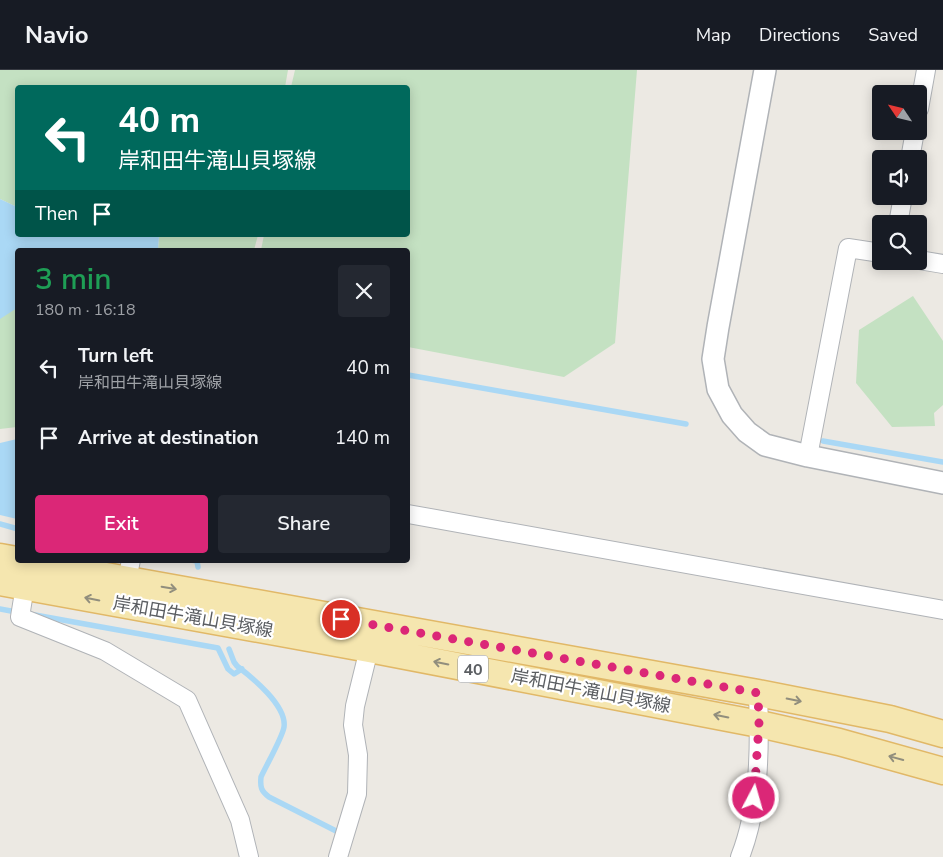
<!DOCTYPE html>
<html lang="en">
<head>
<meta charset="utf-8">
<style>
	body { margin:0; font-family:"Nunito Sans","Noto Sans JP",sans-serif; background:#242831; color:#f1f3f6; height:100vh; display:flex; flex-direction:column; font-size:19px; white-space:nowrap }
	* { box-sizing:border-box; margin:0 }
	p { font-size:16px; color:#9ea1a6 }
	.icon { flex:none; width:28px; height:28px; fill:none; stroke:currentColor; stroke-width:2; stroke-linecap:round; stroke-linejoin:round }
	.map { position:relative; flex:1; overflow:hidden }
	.drawer { position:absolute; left:15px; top:178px; width:395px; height:315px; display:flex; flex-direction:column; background:#171b24; border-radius:5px; box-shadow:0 2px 12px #0003 }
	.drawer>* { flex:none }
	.hud { position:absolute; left:15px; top:15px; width:395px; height:152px; border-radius:5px; box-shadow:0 2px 12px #0003; background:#00695c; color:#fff; overflow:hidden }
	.needle { width:32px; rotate:305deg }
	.fabs { position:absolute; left:872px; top:15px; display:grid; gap:10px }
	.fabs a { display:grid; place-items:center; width:55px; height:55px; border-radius:5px; background:#171b24; box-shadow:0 2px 12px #0003; font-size:25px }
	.pin { position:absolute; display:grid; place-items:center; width:42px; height:42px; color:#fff; margin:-21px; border:2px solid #fff; border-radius:50%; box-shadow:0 1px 5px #0007 }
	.me { position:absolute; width:55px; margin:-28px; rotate:6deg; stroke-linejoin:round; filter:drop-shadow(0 0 4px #0008) }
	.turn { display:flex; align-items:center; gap:18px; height:105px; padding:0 20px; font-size:22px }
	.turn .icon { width:65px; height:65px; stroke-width:2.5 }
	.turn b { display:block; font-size:35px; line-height:42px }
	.then { display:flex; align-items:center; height:48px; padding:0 20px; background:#0003; gap:10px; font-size:19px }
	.round { display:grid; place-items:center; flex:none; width:52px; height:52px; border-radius:5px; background:#242831 }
	.headline { display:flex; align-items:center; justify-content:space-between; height:85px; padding:0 20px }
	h1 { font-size:30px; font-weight:600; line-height:38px; color:#1e9e55 }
	.action { display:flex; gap:10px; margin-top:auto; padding:10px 20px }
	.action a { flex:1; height:58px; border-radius:5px; background:#db2777; color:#fff; font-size:20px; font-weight:600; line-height:58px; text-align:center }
	.action a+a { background:#242831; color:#f1f3f6 }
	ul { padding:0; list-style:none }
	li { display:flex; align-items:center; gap:15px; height:70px; padding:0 20px }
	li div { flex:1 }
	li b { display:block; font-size:19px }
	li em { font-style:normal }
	header { display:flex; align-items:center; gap:30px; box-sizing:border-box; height:70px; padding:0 25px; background:#171b24; border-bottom:1px solid #363941 }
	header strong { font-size:24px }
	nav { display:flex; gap:28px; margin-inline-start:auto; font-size:18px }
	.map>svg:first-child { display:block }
	.green { fill:#c4e1c2 }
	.water { fill:#aad8f5 }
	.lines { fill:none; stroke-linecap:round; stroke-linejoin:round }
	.stream { stroke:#aad8f5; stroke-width:5.5 }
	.minor-casing { stroke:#b0b3b7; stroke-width:20 }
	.tertiary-casing { stroke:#b0b3b7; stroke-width:24 }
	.primary-casing { stroke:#e1b867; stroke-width:29 }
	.minor { stroke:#fff; stroke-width:18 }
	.tertiary { stroke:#fff; stroke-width:21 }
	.primary { stroke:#f5e6af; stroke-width:26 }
	.oneway { stroke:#918e7d }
	.route { stroke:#db2777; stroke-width:9; stroke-dasharray:0 16.2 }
	.labels { text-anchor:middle; stroke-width:4.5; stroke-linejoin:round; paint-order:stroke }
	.shield { fill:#fff; stroke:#8c8e91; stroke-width:1 }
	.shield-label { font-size:16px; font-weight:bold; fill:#5b5e62 }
	.street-label { font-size:18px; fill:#5b5e62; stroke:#fff }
</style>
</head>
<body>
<header>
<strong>Navio</strong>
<nav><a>Map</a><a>Directions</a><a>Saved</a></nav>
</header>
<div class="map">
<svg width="943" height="787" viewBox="0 0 943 787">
	<rect width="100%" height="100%" fill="#ece9e3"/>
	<path class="green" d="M0,0H288L285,17L18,18L17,137L0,129Z
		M295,0H637L615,273L564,307L408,277V180H261L264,165H408V18L291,17Z
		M151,165H258L254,180H158L159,167Z
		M0,200H18L17,357L0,359Z
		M913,226L943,271V335L934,343L935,356L892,357L856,313L859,260Z"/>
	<path class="water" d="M0,129L17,137L18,165H151L159,166L158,180H18L17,238L0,249Z
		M17,369H18L17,449L0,445V373Z"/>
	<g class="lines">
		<path class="stream" d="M408,305L686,354
			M823,371L943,392
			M0,454L18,459
			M191,490L197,491L198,497
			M0,539L11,541
			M35,545L218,578L228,599L234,604L242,599
			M229,579L234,592L237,596C253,608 287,636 284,657C283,666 266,696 261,707C260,717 261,721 269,727L340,763L339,766"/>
		<defs>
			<path id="minor" d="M919,39L926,0
				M910,89L915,61
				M898,154L903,126
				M919,190L943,194
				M808,386L848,178L881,183
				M408,444L943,540
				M127,510L131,490
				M25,516L20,547L105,581L187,630L240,750L249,787
				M338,787L357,724L358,685L353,655L355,636L369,579
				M740,787C760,736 760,677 758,623"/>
			<path id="tertiary" d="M765,0L718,257L713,289L718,319L732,345L747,362L765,375L808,386L943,413"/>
			<path id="primary" d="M0,487L758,623L890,649L943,664
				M0,512L369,579L759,654L839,672L943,701"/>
		</defs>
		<use href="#minor" class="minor-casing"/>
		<use href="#tertiary" class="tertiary-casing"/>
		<use href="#primary" class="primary-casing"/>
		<use href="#minor" class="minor"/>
		<use href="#tertiary" class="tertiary"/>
		<use href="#primary" class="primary"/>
	</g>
	<defs><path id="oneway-shaft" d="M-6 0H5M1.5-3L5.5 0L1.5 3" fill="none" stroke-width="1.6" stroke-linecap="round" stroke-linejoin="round" transform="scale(1.25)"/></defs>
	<g class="oneway">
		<use href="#oneway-shaft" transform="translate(169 518) rotate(10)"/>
		<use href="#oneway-shaft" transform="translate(92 529) rotate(-169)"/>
		<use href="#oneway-shaft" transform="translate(441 593) rotate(-169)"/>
		<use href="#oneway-shaft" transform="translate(794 630) rotate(11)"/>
		<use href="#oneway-shaft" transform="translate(721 646) rotate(-169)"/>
		<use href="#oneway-shaft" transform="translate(896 688) rotate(-165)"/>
	</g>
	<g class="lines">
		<path class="route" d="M341,549L758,623L759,654L754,728"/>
	</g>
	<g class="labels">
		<rect class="shield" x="458" y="585.5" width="30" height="27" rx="4"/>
		<g class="shield-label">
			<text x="473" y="605">40</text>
		</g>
		<g class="street-label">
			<text transform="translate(193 547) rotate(10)" y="6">岸和田牛滝山貝塚線</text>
			<text transform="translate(591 621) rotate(11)" y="6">岸和田牛滝山貝塚線</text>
		</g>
	</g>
</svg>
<div class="fabs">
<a><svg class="needle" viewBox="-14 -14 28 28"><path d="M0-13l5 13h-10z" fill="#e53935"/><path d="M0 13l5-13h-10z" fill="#9ea1a6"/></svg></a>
<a><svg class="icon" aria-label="sound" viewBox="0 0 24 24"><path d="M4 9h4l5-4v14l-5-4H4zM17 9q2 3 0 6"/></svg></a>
<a><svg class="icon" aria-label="search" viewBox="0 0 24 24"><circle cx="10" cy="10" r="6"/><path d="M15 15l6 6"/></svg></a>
</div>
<div class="pin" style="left:341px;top:549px;background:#d93025"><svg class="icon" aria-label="arrive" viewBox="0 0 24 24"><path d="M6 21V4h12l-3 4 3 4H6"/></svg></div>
<svg class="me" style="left:754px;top:728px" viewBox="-20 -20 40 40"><circle r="17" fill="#db2777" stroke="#fff" stroke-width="3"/><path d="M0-11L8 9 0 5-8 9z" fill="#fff"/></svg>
<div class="hud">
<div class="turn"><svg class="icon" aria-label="left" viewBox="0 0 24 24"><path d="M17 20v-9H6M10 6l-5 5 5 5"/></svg><div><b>40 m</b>岸和田牛滝山貝塚線</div></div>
<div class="then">Then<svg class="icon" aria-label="arrive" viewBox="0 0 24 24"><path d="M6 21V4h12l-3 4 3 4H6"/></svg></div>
</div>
<section class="drawer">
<div class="headline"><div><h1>3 min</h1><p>180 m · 16:18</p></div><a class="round"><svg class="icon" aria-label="close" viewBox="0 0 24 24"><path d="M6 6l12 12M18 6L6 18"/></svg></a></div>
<ul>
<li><svg class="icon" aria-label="left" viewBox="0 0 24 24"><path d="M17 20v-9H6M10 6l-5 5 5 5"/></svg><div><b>Turn left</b><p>岸和田牛滝山貝塚線</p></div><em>40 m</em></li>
<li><svg class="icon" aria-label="arrive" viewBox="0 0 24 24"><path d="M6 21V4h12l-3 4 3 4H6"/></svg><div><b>Arrive at destination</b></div><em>140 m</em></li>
</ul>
<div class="action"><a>Exit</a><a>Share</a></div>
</section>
</div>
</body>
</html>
